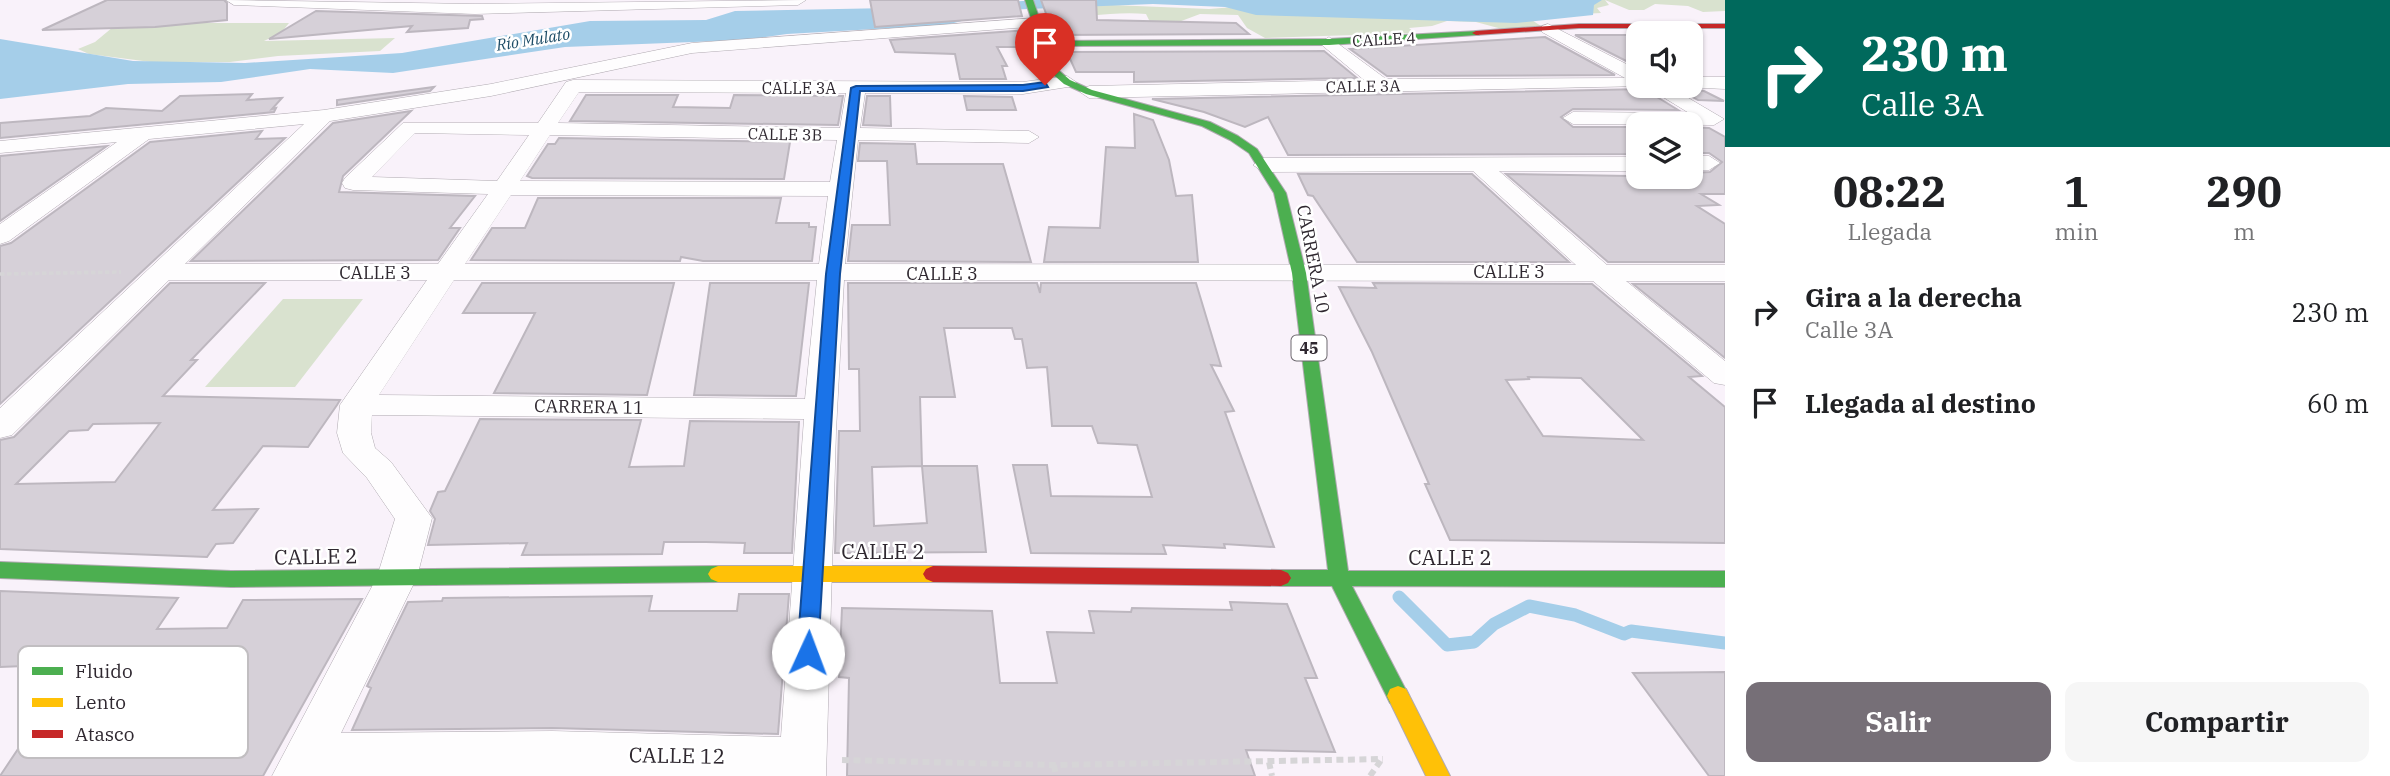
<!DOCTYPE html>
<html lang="es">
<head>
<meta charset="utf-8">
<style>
	body { margin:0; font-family:"IBM Plex Serif",serif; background:#f6f6f6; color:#202124; height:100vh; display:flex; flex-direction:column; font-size:26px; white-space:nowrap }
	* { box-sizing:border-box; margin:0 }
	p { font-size:23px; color:#757577 }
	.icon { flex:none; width:38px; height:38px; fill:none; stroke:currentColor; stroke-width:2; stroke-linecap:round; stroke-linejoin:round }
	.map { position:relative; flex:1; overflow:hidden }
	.panel { display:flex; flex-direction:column; background:#fff; width:665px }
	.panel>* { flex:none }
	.banner { background:#00695c; color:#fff; overflow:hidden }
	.controls { position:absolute; left:1626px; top:21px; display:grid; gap:14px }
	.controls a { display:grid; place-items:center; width:77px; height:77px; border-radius:14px; background:#fff; box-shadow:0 2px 5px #0004; font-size:35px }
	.pin { position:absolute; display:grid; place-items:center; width:60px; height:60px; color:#fff; margin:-72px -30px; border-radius:50% 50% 50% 0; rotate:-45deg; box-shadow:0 0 7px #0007 }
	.pin .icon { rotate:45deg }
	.me { position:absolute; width:77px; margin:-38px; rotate:2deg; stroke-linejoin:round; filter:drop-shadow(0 0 5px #0008) }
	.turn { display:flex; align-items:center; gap:24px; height:147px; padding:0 21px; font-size:32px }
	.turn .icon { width:91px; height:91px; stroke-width:2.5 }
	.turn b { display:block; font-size:49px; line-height:60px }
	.eta { display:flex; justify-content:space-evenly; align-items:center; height:119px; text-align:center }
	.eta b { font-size:42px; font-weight:700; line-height:49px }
	.button { display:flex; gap:14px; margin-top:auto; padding:14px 21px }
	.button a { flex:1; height:80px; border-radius:14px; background:#766f77; color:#fff; font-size:28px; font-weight:700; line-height:80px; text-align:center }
	.button a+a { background:#f6f6f6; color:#202124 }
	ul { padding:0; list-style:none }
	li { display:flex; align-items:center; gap:21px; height:91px; padding:0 21px }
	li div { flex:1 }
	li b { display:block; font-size:26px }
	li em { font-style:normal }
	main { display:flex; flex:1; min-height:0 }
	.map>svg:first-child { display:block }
	.green { fill:#d9e2cf }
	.water { fill:#a5cee9 }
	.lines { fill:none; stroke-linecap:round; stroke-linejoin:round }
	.stream { stroke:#a5cee9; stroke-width:13 }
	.building { fill:#d6d0d8; stroke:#bdb7bf; stroke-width:2; fill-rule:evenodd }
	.street-casing { stroke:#b0aab1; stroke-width:1 }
	.fast-casing { stroke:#b0aab1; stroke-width:2 }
	.slow-casing { stroke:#b0aab1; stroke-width:2 }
	.jam-casing { stroke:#b0aab1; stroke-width:2 }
	.path-far1 { stroke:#d6d5d7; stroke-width:3.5; stroke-dasharray:4.5 2.5; stroke-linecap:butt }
	.path { stroke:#d6d5d7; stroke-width:6; stroke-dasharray:7 4.5; stroke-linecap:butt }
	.street { fill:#fefdfe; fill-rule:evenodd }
	.fast { fill:#4caf50; fill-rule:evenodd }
	.slow { fill:#ffc107; fill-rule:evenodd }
	.jam { fill:#c62828; fill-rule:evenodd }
	.route { fill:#1a73e8; stroke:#114b97; stroke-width:2 }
	.labels { text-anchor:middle; stroke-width:5; stroke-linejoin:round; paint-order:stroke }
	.far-water-label { font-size:16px; font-style:italic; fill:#1d4c66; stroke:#fff }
	.far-street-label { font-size:16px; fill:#2f2830; stroke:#fff }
	.shield { fill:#fff; stroke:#6d686e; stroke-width:2 }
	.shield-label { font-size:16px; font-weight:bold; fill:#2f2830 }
	.street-label { font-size:18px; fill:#2f2830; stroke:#fff }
	.near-street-label { font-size:21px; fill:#2f2830; stroke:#fff }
	.key { fill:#fff; stroke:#c1bec1; stroke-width:2 }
	.key-label { font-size:19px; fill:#2f2830 }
</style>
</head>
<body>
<main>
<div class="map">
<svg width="1725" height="776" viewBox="0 0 1725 776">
	<rect width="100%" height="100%" fill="#f9f2fa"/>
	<path class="green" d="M1559,0H1725V11L1703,12L1688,6L1655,4L1644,10H1629L1605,0L1609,5L1597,8L1601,13L1527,17L1541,26L1502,29L1476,22L1447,21L1432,26L1409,28L1415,33L1265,38L1247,28L1238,15L1200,14L1176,23L1151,24L1146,14C1114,11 1084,18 1051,19L1040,2L1209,9L1273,4Z
		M190,23H289L281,33L264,41L395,38L380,51L278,56L230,62H151L89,54L78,49L95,42L113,27Z
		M283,299H363L295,387H205Z"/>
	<path class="water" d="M1036,0H1602L1594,5L1593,15L1516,23L1256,15L1225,7L1153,4L1005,10L946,25L787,34L744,40L565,47L393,73L310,69L221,82L128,84L0,99V39L133,61L245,63L402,53L590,21L706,20L735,11L941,7Z"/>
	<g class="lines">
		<path class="stream" d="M1399,597L1447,645L1474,642L1494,624L1529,606L1575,615L1624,634L1631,631L1725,643"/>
	</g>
	<path class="building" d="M107,0H224L227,3V20L155,27L42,30Z
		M870,0H1018L1022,16L875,27Z
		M1041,0H1096L1097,20L1236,23L1249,34L1054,35Z
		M316,11L482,16L483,19L470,20L468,28L407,32L412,26L269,39Z
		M1027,30L1032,47H997L1007,66H1002L1006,79H960L955,54L895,52L890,40Z
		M1575,35H1638V67Z
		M1545,37L1615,75L1387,76L1350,49Z
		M1324,51L1357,78L1134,82V72H1076L1067,52Z
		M1673,86L1704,91L1724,101L1698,100Z
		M434,87L430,91L337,105V100Z
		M1644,89L1678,110L1573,109L1561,117L1573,127H1638V154L1288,155L1268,117L1245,127L1204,112L1152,99Z
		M252,94L247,100L282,98L272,109L276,108L274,112L0,138V123L90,116L106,108L162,111L180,96Z
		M586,95H678L673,107L730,108L734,95L843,96L838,125L570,121Z
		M867,96H890L891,126L863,125Z
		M964,96L1012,97L1016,110H967Z
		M411,111L343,176L339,192L475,196L450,228H460L438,260L191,261L333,123Z
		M1134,114L1153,120L1169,160L1176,196L1192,195L1198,262H1044L1049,227L1100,228L1106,147L1135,148Z
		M1690,127L1709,128L1725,137V194H1701L1719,205L1697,206L1725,224V262H1608L1506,174L1690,177V173L1710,172L1722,162L1709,153H1690Z
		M262,131L256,139L285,138L0,404V246L11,243L150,142Z
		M559,138L790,142L784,179L532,178L527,176L548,144H555Z
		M860,143L915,144L917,164H1003L1031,262L848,261L852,225H890L887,161H858Z
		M107,146L0,221V156Z
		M1298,174H1472L1569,262H1357L1313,196L1308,195Z
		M538,198H781L776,223H809V227H816L812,261H703L681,257L680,261L471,260L492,228H525Z
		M170,283H265L191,360H197L163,396L340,400L337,405L308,447L263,446L213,510L258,509L233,543L216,544L207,557L0,549V440L14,437ZM160,423L115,482L16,484L69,431L88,430L93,424Z
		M482,283H674L647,395L494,393L535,313H463Z
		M710,283H809L796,396L694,395Z
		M848,283H1037L1040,293L1041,283H1196L1221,366L1211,365L1234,411L1225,412L1274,547L1224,544L1225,548L1163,545L1166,554L1031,553L1013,465H1047L1051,496L1152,497L1137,445L1098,443L1092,426H1052L1047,367L1027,368L1022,339H1015L1012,328H944L955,397H920L922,466H977L986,552L835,553L839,431H860L859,369H849ZM922,466L927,523L874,526L872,467Z
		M1373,283L1592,284L1702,376L1689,377L1725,407V543L1450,540L1425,484H1429L1372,352L1339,287L1376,288ZM1528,377L1581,378L1643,440L1543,436L1506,380L1529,379Z
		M1633,284H1725V358Z
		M480,419L641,420L629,467L684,466L690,421L799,422L792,553H744L745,543L706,542H664L662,554L522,555L527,543L428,545L435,519L430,511L438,492L445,491Z
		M0,591L178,598L157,629L227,628L243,600L362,599L263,776H0L34,725L25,726L72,664L0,667Z
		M739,594H789L778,734L552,728L352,730L371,688L367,686L408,602L442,601L443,598L652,596L649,611H737Z
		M1230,602L1287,604L1317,678H1305L1335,752L1246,750L1255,776H847L849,678L839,677L842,608L992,611L1000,683H1057L1047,632L1094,633L1089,611L1131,612L1132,608L1232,610Z
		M1725,672V776H1709L1633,673Z"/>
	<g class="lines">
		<defs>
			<path id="street" d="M226,0L475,4L806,0L798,5L475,14L234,5Z
				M1035,18L1043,23L1041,26L692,53L491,96L330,121L185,264H438L488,194L353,190L345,188L342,183L345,178L403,123H538L566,82L573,80L1023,82L1067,76L1076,82L1074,86L1023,94L865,93L860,128L1029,131L1039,137L1029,143L858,140L845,264L1576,265L1473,171L1264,172L1253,165L1264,158L1638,157V171H1499L1607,265H1725V281H1626L1725,361V385L1714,383L1593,281L844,280L836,431L826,776H272L377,577L395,519L367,478L343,453L337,433L340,405L427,280H169L12,435L0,438V408L304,124L149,139L9,241L0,244V224L117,142L0,153V141L324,110L491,84L692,43ZM579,92L846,93L840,128L558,123ZM415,133L529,135L497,181L372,177ZM550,135L837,140L830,182L520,181ZM511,195L828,196L819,264H465ZM454,280H817L805,399L379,395ZM372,415L804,419L781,737L552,731L341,733L417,577L432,518L391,462L375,448L371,433Z
				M1548,24L1638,70V86H1668L1724,119L1714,125L1573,124L1563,118L1573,112L1689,113L1645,86L1089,98L1080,92L1089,86L1364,80L1323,46L1321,42L1329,37L1386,79L1625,78L1542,32V26Z
				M1690,77H1725V89L1683,87L1690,86Z
				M1690,156H1709L1720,163L1709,170H1690Z"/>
			<path id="fast" d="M1025,0H1033L1047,41L1329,39L1479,31V35H1476L1329,45L1049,46L1057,69L1070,80L1092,90L1210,122L1238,136L1257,149L1286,193L1306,273L1348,571H1725V587L1352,586L1409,696L1406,703L1398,706L1390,703L1332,586H1281L1274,583L1271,578L1274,573L1281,570H1328L1292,273L1274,193L1249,153L1230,140L1202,126L1086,94L1064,84L1048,70Z
				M0,562L231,571L718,566L725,569L728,574L725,579L718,582L231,587L0,578Z"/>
			<path id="slow" d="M718,566H933L940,569L943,574L940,579L933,582H718L711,579L708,574L711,569Z
				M1398,686L1406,689L1450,776H1426L1387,696L1390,689Z"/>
			<path id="jam" d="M1579,24H1725V28H1579L1476,35L1472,33L1476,31Z
				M933,566L1281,570L1288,573L1291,578L1288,583L1281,586L933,582L926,579L923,574L926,569Z"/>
		</defs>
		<use href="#street" class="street-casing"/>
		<use href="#fast" class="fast-casing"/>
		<use href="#slow" class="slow-casing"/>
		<use href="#jam" class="jam-casing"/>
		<path class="path-far1" d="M0,274L121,272"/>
		<path class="path" d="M842,760L1054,765L1383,759
			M1269,762L1272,776
			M1054,765L1056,776
			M1370,776L1382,759"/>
		<use href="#street" class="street"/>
		<use href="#fast" class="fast"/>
		<use href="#slow" class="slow"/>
		<use href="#jam" class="jam"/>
	</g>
	<path class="route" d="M1045,82L1048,87L1023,91H860L840,274L818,653L815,659L808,662L800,659L797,653L826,274L851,88L856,86L1023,85Z"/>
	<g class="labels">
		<g class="far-water-label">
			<text transform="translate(533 39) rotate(-9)" y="6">Río Mulato</text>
		</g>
		<g class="far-street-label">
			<text transform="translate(1384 39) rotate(-3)" y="6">CALLE 4</text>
			<text transform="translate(1363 86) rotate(-1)" y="6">CALLE 3A</text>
			<text x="799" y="94">CALLE 3A</text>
			<text transform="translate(785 134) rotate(1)" y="6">CALLE 3B</text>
		</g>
		<rect class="shield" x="1291.5" y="335.5" width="35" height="25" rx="5"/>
		<g class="shield-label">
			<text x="1309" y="354">45</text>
		</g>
		<g class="street-label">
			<text transform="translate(1313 259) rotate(79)" y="6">CARRERA 10</text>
			<text x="1509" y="278">CALLE 3</text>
			<text x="375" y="279">CALLE 3</text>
			<text x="942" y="280">CALLE 3</text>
			<text transform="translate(589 407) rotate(1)" y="6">CARRERA 11</text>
		</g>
		<g class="near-street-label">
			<text x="883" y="559">CALLE 2</text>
			<text transform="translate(316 557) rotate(-1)" y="7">CALLE 2</text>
			<text x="1450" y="565">CALLE 2</text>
			<text transform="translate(677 756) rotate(1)" y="7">CALLE 12</text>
		</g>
	</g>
	<rect x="18" y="646" width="230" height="112" rx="10" class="key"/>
	<rect x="32" y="667" width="31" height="8" fill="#4caf50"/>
	<rect x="32" y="698" width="31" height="9" fill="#ffc107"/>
	<rect x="32" y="730" width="31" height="8" fill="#c62828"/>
	<g class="key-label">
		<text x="75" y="678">Fluido</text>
		<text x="75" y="709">Lento</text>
		<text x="75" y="741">Atasco</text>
	</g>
</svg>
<div class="controls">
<a><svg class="icon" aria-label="sound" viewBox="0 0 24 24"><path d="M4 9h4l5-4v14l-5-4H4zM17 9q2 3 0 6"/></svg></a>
<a><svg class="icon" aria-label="layers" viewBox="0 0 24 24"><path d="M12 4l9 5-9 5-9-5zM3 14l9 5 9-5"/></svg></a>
</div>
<div class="pin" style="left:1045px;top:85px;background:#d93025"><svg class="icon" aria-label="arrive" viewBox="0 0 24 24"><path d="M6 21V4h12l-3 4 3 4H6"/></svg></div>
<svg class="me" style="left:808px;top:653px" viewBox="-20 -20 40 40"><circle r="19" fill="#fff"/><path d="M0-13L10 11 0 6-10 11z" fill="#1a73e8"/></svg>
</div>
<section class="panel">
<div class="banner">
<div class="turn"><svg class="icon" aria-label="right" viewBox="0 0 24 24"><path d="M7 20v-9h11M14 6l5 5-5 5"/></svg><div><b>230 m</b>Calle 3A</div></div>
</div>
<div class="eta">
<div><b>08:22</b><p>Llegada</p></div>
<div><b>1</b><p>min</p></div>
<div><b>290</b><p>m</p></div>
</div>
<ul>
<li><svg class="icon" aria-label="right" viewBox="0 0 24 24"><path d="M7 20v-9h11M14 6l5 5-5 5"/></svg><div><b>Gira a la derecha</b><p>Calle 3A</p></div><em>230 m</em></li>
<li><svg class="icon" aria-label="arrive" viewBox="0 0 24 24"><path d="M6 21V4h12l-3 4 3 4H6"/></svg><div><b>Llegada al destino</b></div><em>60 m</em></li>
</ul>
<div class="button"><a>Salir</a><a>Compartir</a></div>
</section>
</main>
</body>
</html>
